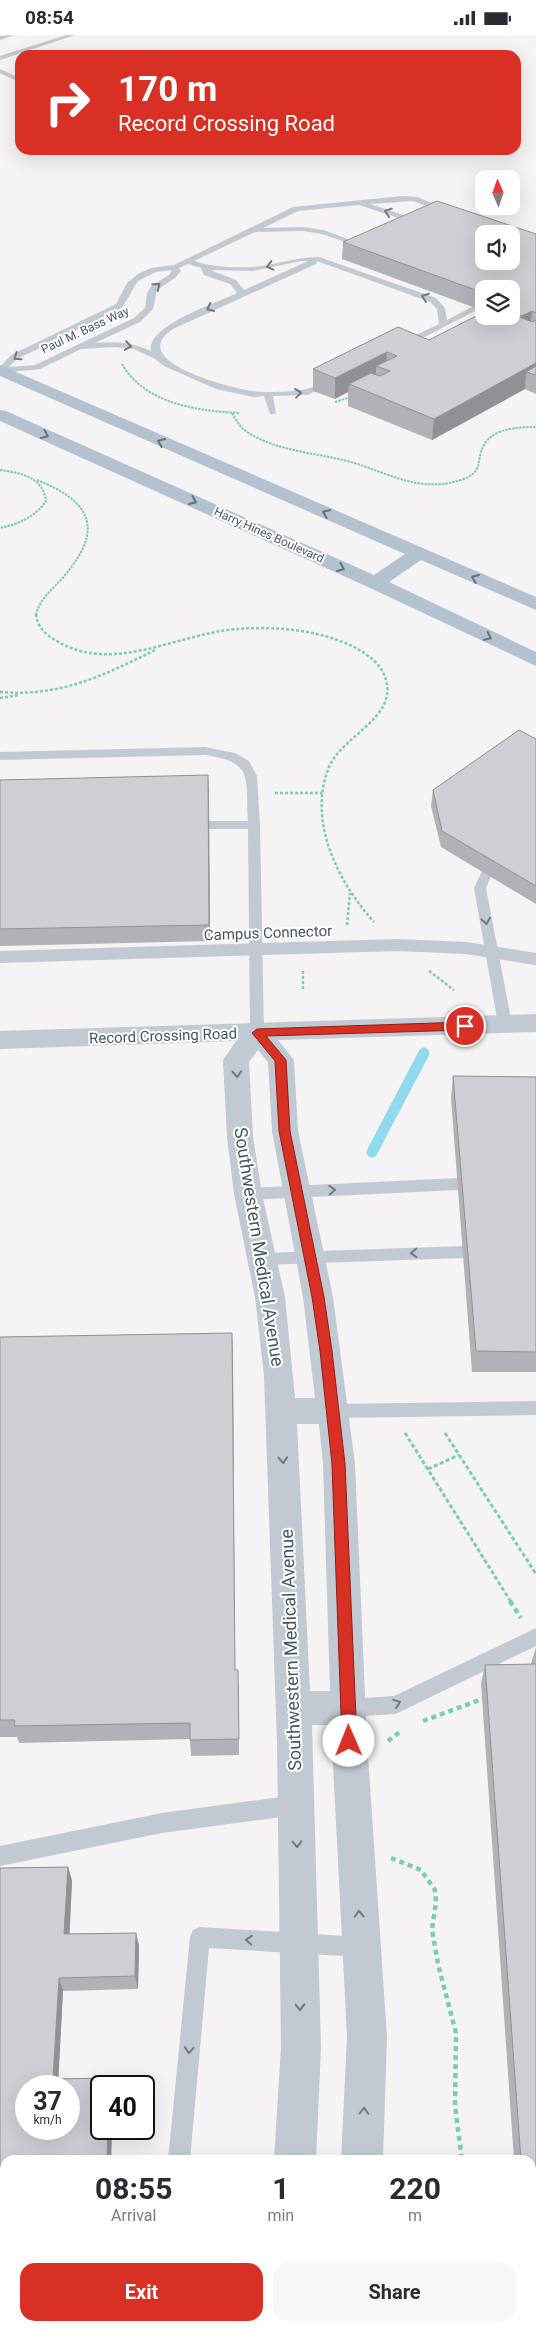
<!DOCTYPE html>
<html lang="en">
<head>
<meta charset="utf-8">
<style>
	body { margin:0; font-family:Roboto,sans-serif; background:#f7f7f7; color:#2b2b33; height:100vh; display:flex; flex-direction:column; font-size:19px; white-space:nowrap }
	* { box-sizing:border-box; margin:0 }
	p { font-size:16px; color:#7c7c81 }
	.icon { flex:none; width:28px; height:28px; fill:none; stroke:currentColor; stroke-width:2; stroke-linecap:round; stroke-linejoin:round }
	.map { position:relative; flex:1; overflow:hidden }
	.drawer { position:absolute; left:0px; top:2120px; width:536px; height:176px; display:flex; flex-direction:column; background:#fff; border-radius:15px 15px 0 0; box-shadow:0 5px 20px #0002 }
	.drawer>* { flex:none }
	.top-card { position:absolute; left:15px; top:15px; width:506px; height:105px; border-radius:15px; box-shadow:0 5px 20px #0002; background:#d93025; color:#fff; overflow:hidden }
	.needle { width:32px; rotate:358deg }
	.fabs { position:absolute; left:475px; top:135px; display:grid; gap:10px }
	.fabs a { display:grid; place-items:center; width:45px; height:45px; border-radius:10px; background:#fff; box-shadow:0 5px 20px #0002; font-size:25px }
	.speed { position:absolute; left:15px; top:2040px; display:flex; gap:10px; font-size:25px; font-weight:700; text-align:center }
	.speed>* { display:grid; place-content:center; width:65px; height:65px; border-radius:50%; background:#fff; box-shadow:0 5px 20px #0002; line-height:1 }
	.speed small { font-size:12px; font-weight:400 }
	.speed .limit { border:2px solid #111; border-radius:8px; background:#fff; color:#111 }
	.pin { position:absolute; display:grid; place-items:center; width:42px; height:42px; color:#fff; margin:-21px; border:2px solid #fff; border-radius:50%; box-shadow:0 1px 5px #0007 }
	.me { position:absolute; width:55px; margin:-28px; rotate:359deg; stroke-linejoin:round; filter:drop-shadow(0 0 4px #0008) }
	.turn { display:flex; align-items:center; gap:18px; height:105px; padding:0 20px; font-size:22px }
	.turn .icon { width:65px; height:65px; stroke-width:2.5 }
	.turn b { display:block; font-size:35px; line-height:42px }
	.eta { display:flex; justify-content:space-evenly; align-items:center; height:85px; text-align:center }
	.eta b { font-size:30px; font-weight:700; line-height:35px }
	.primary-button { display:flex; gap:10px; margin-top:auto; padding:10px 20px }
	.primary-button a { flex:1; height:58px; border-radius:15px; background:#d93025; color:#fff; font-size:20px; font-weight:700; line-height:58px; text-align:center }
	.primary-button a+a { background:#f7f7f7; color:#2b2b33 }
	.status { display:flex; justify-content:space-between; align-items:center; height:35px; padding:0 25px; background:#fff; direction:ltr }
	.status svg { height:14px; fill:currentColor }
	.map>svg:first-child { display:block }
	.lines { fill:none; stroke-linecap:round; stroke-linejoin:round }
	.stream { stroke:#90daee; stroke-width:11 }
	.path-far3 { stroke:#7ad0a6; stroke-width:2; stroke-dasharray:2.5 1; stroke-linecap:butt }
	.path-far2 { stroke:#7ad0a6; stroke-width:2.5; stroke-dasharray:3 2; stroke-linecap:butt }
	.path-far1 { stroke:#7ad0a6; stroke-width:3; stroke-dasharray:4 2.5; stroke-linecap:butt }
	.path { stroke:#7ad0a6; stroke-width:4.5; stroke-dasharray:5 4; stroke-linecap:butt }
	.service { fill:#c1cad2; fill-rule:evenodd }
	.tertiary { fill:#c1cad2; fill-rule:evenodd }
	.primary { fill:#b3c2d1; fill-rule:evenodd }
	.service-bridge { stroke:#c1cad2; stroke-width:12 }
	.wall { fill:#b0b2b7; fill-rule:evenodd }
	.shaded-wall { fill:#909195 }
	.building { fill:#cdcfd5; stroke:#909195; fill-rule:evenodd }
	.oneway { stroke:#6e7983 }
	.oneway2 { stroke:#64717d }
	.route { fill:#d93025; stroke:#8d1f18 }
	.labels { text-anchor:middle; stroke-width:4; stroke-linejoin:round; paint-order:stroke }
	.far-street-label { font-size:12px; fill:#4a5661; stroke:#fff }
	.street-label { font-size:15px; fill:#4a5661; stroke:#fff }
	.near-street-label { font-size:18px; fill:#4a5661; stroke:#fff }
</style>
</head>
<body>
<div class="status"><b>08:54</b><svg viewBox="0 0 49 12"><path d="M0 12V9h3v3zM5 12V6h3v6zM10 12V3h3v9zM15 12V0h3v12zM26 1h20v11H26zM47 4h2v5h-2z"/></svg></div>
<div class="map">
<svg width="536" height="2296" viewBox="0 0 536 2296">
	<rect width="100%" height="100%" fill="#f5f3f3"/>
	<g class="lines">
		<path class="stream" d="M372,1117L424,1018"/>
		<path class="path-far3" d="M122,329C145,369 198,376 240,378
			M335,367L351,362
			M232,378C237,387 242,395 252,400C282,417 318,418 351,427C375,434 398,446 424,449C436,450 449,449 461,445C485,437 475,426 484,410C493,393 519,392 536,392
			M0,435C21,438 43,442 46,466C35,482 19,489 0,493
			M36,580C40,562 54,554 65,540C105,493 90,466 37,445"/>
		<path class="path-far2" d="M36,579C37,591 45,599 55,605C113,641 177,598 238,594C277,591 321,595 356,613C369,620 382,630 386,645C397,683 342,701 329,732C307,786 338,847 374,887
			M0,657C60,662 103,641 155,615
			M0,663L19,660
			M275,758H322
			M347,890L350,858
			M303,936V955
			M429,936L454,955"/>
		<path class="path-far1" d="M405,1398L511,1567
			M445,1398L536,1539
			M428,1434L459,1420"/>
		<path class="path" d="M510,1566L521,1583
			M423,1686L485,1663
			M388,1706L401,1696
			M391,1823L421,1835L435,1855L436,1867L432,1895L438,1929L456,1998L455,2071L462,2125
			M531,2247H536"/>
		<path class="service" d="M13,0L12,1L0,5V1Z
			M66,0H75L0,25V21Z
			M0,34L17,42L18,43L15,45L0,38Z
			M402,161L417,162L452,176L445,178L413,166L370,169L422,186V190H419L359,170L298,176L263,193L303,192L323,195L370,212L366,214L322,199L303,196L255,197L194,226C212,232 234,233 253,232C275,230 296,222 319,222L436,263L445,273L447,285L474,271L481,273L405,312H399V308L439,289L437,274L430,267L317,226L316,229L173,294C124,326 230,353 252,356C265,358 294,357 306,354C313,353 320,347 327,344L334,346L308,360L273,361L276,379H270L264,361L254,362L216,354L164,331L155,324L134,314L115,312L81,314L40,334L0,338V332L11,320L116,269L127,248L138,239L151,233L174,230L293,172ZM301,226H308L244,255L236,245L210,235L253,236ZM188,229L201,233L204,240L230,249L237,258C217,268 147,290 151,316C132,307 115,306 95,308L140,287L153,274L157,255L175,243L181,236L179,233ZM172,235L169,240L151,251L147,258L145,273L134,283L35,330L9,332L17,324L122,273L138,246L156,237Z
			M205,712L235,718L249,726L257,741L260,790L264,998L257,1003L250,998L248,794H209L203,790L209,786H248C245,743 255,727 205,720L0,725V717Z
			M486,835L492,839L486,853L512,989L505,994L498,989L474,853L482,836Z
			M458,1143L463,1145L466,1149L463,1153L458,1155L248,1165L243,1163L240,1159L243,1155L248,1153Z
			M463,1211L468,1213L471,1217L468,1221L463,1223L262,1230L256,1228L254,1224L256,1220L262,1218Z
			M536,1366V1380L333,1383L327,1381L325,1376L327,1371L333,1369Z
			M536,1593V1611L402,1676L395,1679L349,1682L342,1680L340,1673L342,1666L349,1664L394,1661Z
			M296,1760L303,1763L306,1770L303,1777L296,1780L162,1798L0,1831V1811L162,1778Z
			M200,1892L361,1902L368,1905L371,1912L368,1919L361,1922L209,1913L190,2125H168L190,1902L193,1895Z
			M161,2291H185L187,2296H163Z"/>
		<path class="tertiary" d="M536,979V997L278,1005L294,1025L298,1096L333,1262L355,1429L367,1706L387,2002L383,2125H341L347,2002L331,1690H312L321,2012L316,2125H274L281,2012L277,1708L264,1341L255,1262L234,1159L227,1102L223,1025L236,1006L0,1014V996ZM258,1015L268,1027L272,1096L303,1262L315,1363H295L285,1262L262,1159L253,1102L249,1027ZM297,1389H319L323,1429L330,1656H310Z
			M242,2291H286L285,2296H241Z
			M317,2291H361L360,2296H316Z"/>
		<path class="primary" d="M0,330L536,562V575L421,525L389,547L536,617V631L368,552L0,386V375L6,376L374,540L405,519L0,341Z"/>
		<path class="service-bridge" d="M0,922L398,910L466,913L536,924"/>
	</g>
	<path class="wall" d="M536,199V359L525,354L432,405L348,371V357L335,364L313,356V334L429,305L511,281V254H484V276L342,224L343,207Z
		M536,704V869L441,812L431,771L433,755Z
		M208,740L210,906L0,911V745Z
		M453,1041L536,1042V1337H472L451,1063Z
		M232,1298L235,1635L239,1652V1720L191,1721L190,1704L19,1708L17,1702H0V1302Z
		M536,1612V2200H531V2125H514L481,1648L485,1630L531,1629Z
		M68,1832L72,1846L69,1899L136,1898L139,1911L138,1954L63,1956L58,2044L110,2043L112,2051H101V2094H112L111,2125H5V2291H106V2296H0V1833ZM26,2051H69V2094H26Z"/>
	<path class="shaded-wall" d="M532,276L530,293L520,298L522,281Z
		M387,317L386,335L376,331V344L349,349L348,357L335,364V343Z
		M536,328V340L526,337L525,354L432,405L434,384Z
		M208,740L209,757L210,906L209,890Z
		M232,1298L233,1319L235,1652V1635Z
		M68,1832L72,1846L69,1912L64,1899Z
		M136,1898L139,1911L138,1954L135,1941Z
		M59,1943L63,1956L58,2051L53,2044Z
		M110,2043L112,2051H109Z
		M108,2094H112L111,2125H107Z
		M102,2291H106V2296H102Z"/>
	<path class="building" d="M437,166L536,199V278L532,276L522,281L511,277V254H484V258L343,207ZM484,199H511V226H484Z
		M484,277V281H511V279L533,287L536,285V328L434,384L349,349L371,338L380,341L390,336L376,331L397,321L387,317L335,343L313,334L398,292L429,305Z
		M536,331V340L526,337Z
		M519,695L536,704V851L442,796L433,755Z
		M208,740L209,890L0,894V745Z
		M453,1041L536,1042V1317L476,1316Z
		M232,1298L235,1635H238L239,1704L190,1705V1688L14,1691L15,1685H0V1302Z
		M536,1629V2191H531V2125H521L485,1630Z
		M68,1832L64,1899L136,1898L135,1941L59,1943L53,2044L110,2043L109,2051H101V2094H108L107,2125H5V2291H102V2296H0V1833ZM26,2051H69V2094H26Z"/>
	<defs><path id="oneway-chevron" d="M-2-3.5L2.5 0L-2 3.5" fill="none" stroke-width="1.6" stroke-linecap="round" stroke-linejoin="round" transform="scale(1.25)"/></defs>
	<g class="oneway">
		<use href="#oneway-chevron" transform="translate(388 177) rotate(-161)"/>
		<use href="#oneway-chevron" transform="translate(270 231) rotate(166)"/>
		<use href="#oneway-chevron" transform="translate(157 251) rotate(-39)"/>
		<use href="#oneway-chevron" transform="translate(425 262) rotate(-160)"/>
		<use href="#oneway-chevron" transform="translate(210 273) rotate(155)"/>
		<use href="#oneway-chevron" transform="translate(128 311) rotate(9)"/>
		<use href="#oneway-chevron" transform="translate(17 322) rotate(146)"/>
		<use href="#oneway-chevron" transform="translate(298 358) rotate(-7)"/>
		<use href="#oneway-chevron" transform="translate(486 886) rotate(80)"/>
		<use href="#oneway-chevron" transform="translate(237 1039) rotate(87)"/>
		<use href="#oneway-chevron" transform="translate(332 1155) rotate(-3)"/>
		<use href="#oneway-chevron" transform="translate(414 1218) rotate(178)"/>
		<use href="#oneway-chevron" transform="translate(283 1425) rotate(87)"/>
		<use href="#oneway-chevron" transform="translate(397 1668) rotate(-20)"/>
		<use href="#oneway-chevron" transform="translate(297 1809) rotate(89)"/>
		<use href="#oneway-chevron" transform="translate(359 1879) rotate(-93)"/>
		<use href="#oneway-chevron" transform="translate(249 1905) rotate(-176)"/>
		<use href="#oneway-chevron" transform="translate(300 1972) rotate(88)"/>
		<use href="#oneway-chevron" transform="translate(189 2015) rotate(95)"/>
		<use href="#oneway-chevron" transform="translate(364 2076) rotate(-88)"/>
	</g>
	<g class="oneway2">
		<use href="#oneway-chevron" transform="translate(45 400) rotate(24)"/>
		<use href="#oneway-chevron" transform="translate(161 407) rotate(-157)"/>
		<use href="#oneway-chevron" transform="translate(193 466) rotate(24)"/>
		<use href="#oneway-chevron" transform="translate(326 478) rotate(-157)"/>
		<use href="#oneway-chevron" transform="translate(341 533) rotate(24)"/>
		<use href="#oneway-chevron" transform="translate(475 543) rotate(-157)"/>
		<use href="#oneway-chevron" transform="translate(488 602) rotate(26)"/>
	</g>
	<path class="route" d="M465,987L470,991L465,995L266,1001L286,1025L290,1096L324,1262L332,1316L345,1429L357,1706L355,1711L349,1714L344,1711L342,1706L332,1429L320,1316L312,1262L279,1096L275,1026L252,998L257,994Z"/>
	<g class="labels">
		<g class="far-street-label">
			<text transform="translate(85 295) rotate(-25)" y="4">Paul M. Bass Way</text>
			<text transform="translate(269 500) rotate(24)" y="4">Harry Hines Boulevard</text>
		</g>
		<g class="street-label">
			<text transform="translate(268 898) rotate(-2)" y="5">Campus Connector</text>
			<text transform="translate(163 1001) rotate(-2)" y="5">Record Crossing Road</text>
		</g>
		<g class="near-street-label">
			<text transform="translate(259 1212) rotate(81)" y="6">Southwestern Medical Avenue</text>
			<text transform="translate(291 1615) rotate(-92)" y="6">Southwestern Medical Avenue</text>
		</g>
	</g>
</svg>
<div class="fabs">
<a><svg class="needle" viewBox="-14 -14 28 28"><path d="M0-13l5 13h-10z" fill="#e53935"/><path d="M0 13l5-13h-10z" fill="#7c7c81"/></svg></a>
<a><svg class="icon" aria-label="sound" viewBox="0 0 24 24"><path d="M4 9h4l5-4v14l-5-4H4zM17 9q2 3 0 6"/></svg></a>
<a><svg class="icon" aria-label="layers" viewBox="0 0 24 24"><path d="M12 4l9 5-9 5-9-5zM3 14l9 5 9-5"/></svg></a>
</div>
<div class="speed"><div>37<small>km/h</small></div><div class="limit">40</div></div>
<div class="pin" style="left:465px;top:991px;background:#d93025"><svg class="icon" aria-label="arrive" viewBox="0 0 24 24"><path d="M6 21V4h12l-3 4 3 4H6"/></svg></div>
<svg class="me" style="left:349px;top:1706px" viewBox="-20 -20 40 40"><circle r="19" fill="#fff"/><path d="M0-13L10 11 0 6-10 11z" fill="#d93025"/></svg>
<div class="top-card">
<div class="turn"><svg class="icon" aria-label="right" viewBox="0 0 24 24"><path d="M7 20v-9h11M14 6l5 5-5 5"/></svg><div><b>170 m</b>Record Crossing Road</div></div>
</div>
<section class="drawer">
<div class="eta">
<div><b>08:55</b><p>Arrival</p></div>
<div><b>1</b><p>min</p></div>
<div><b>220</b><p>m</p></div>
</div>
<div class="primary-button"><a>Exit</a><a>Share</a></div>
</section>
</div>
</body>
</html>
